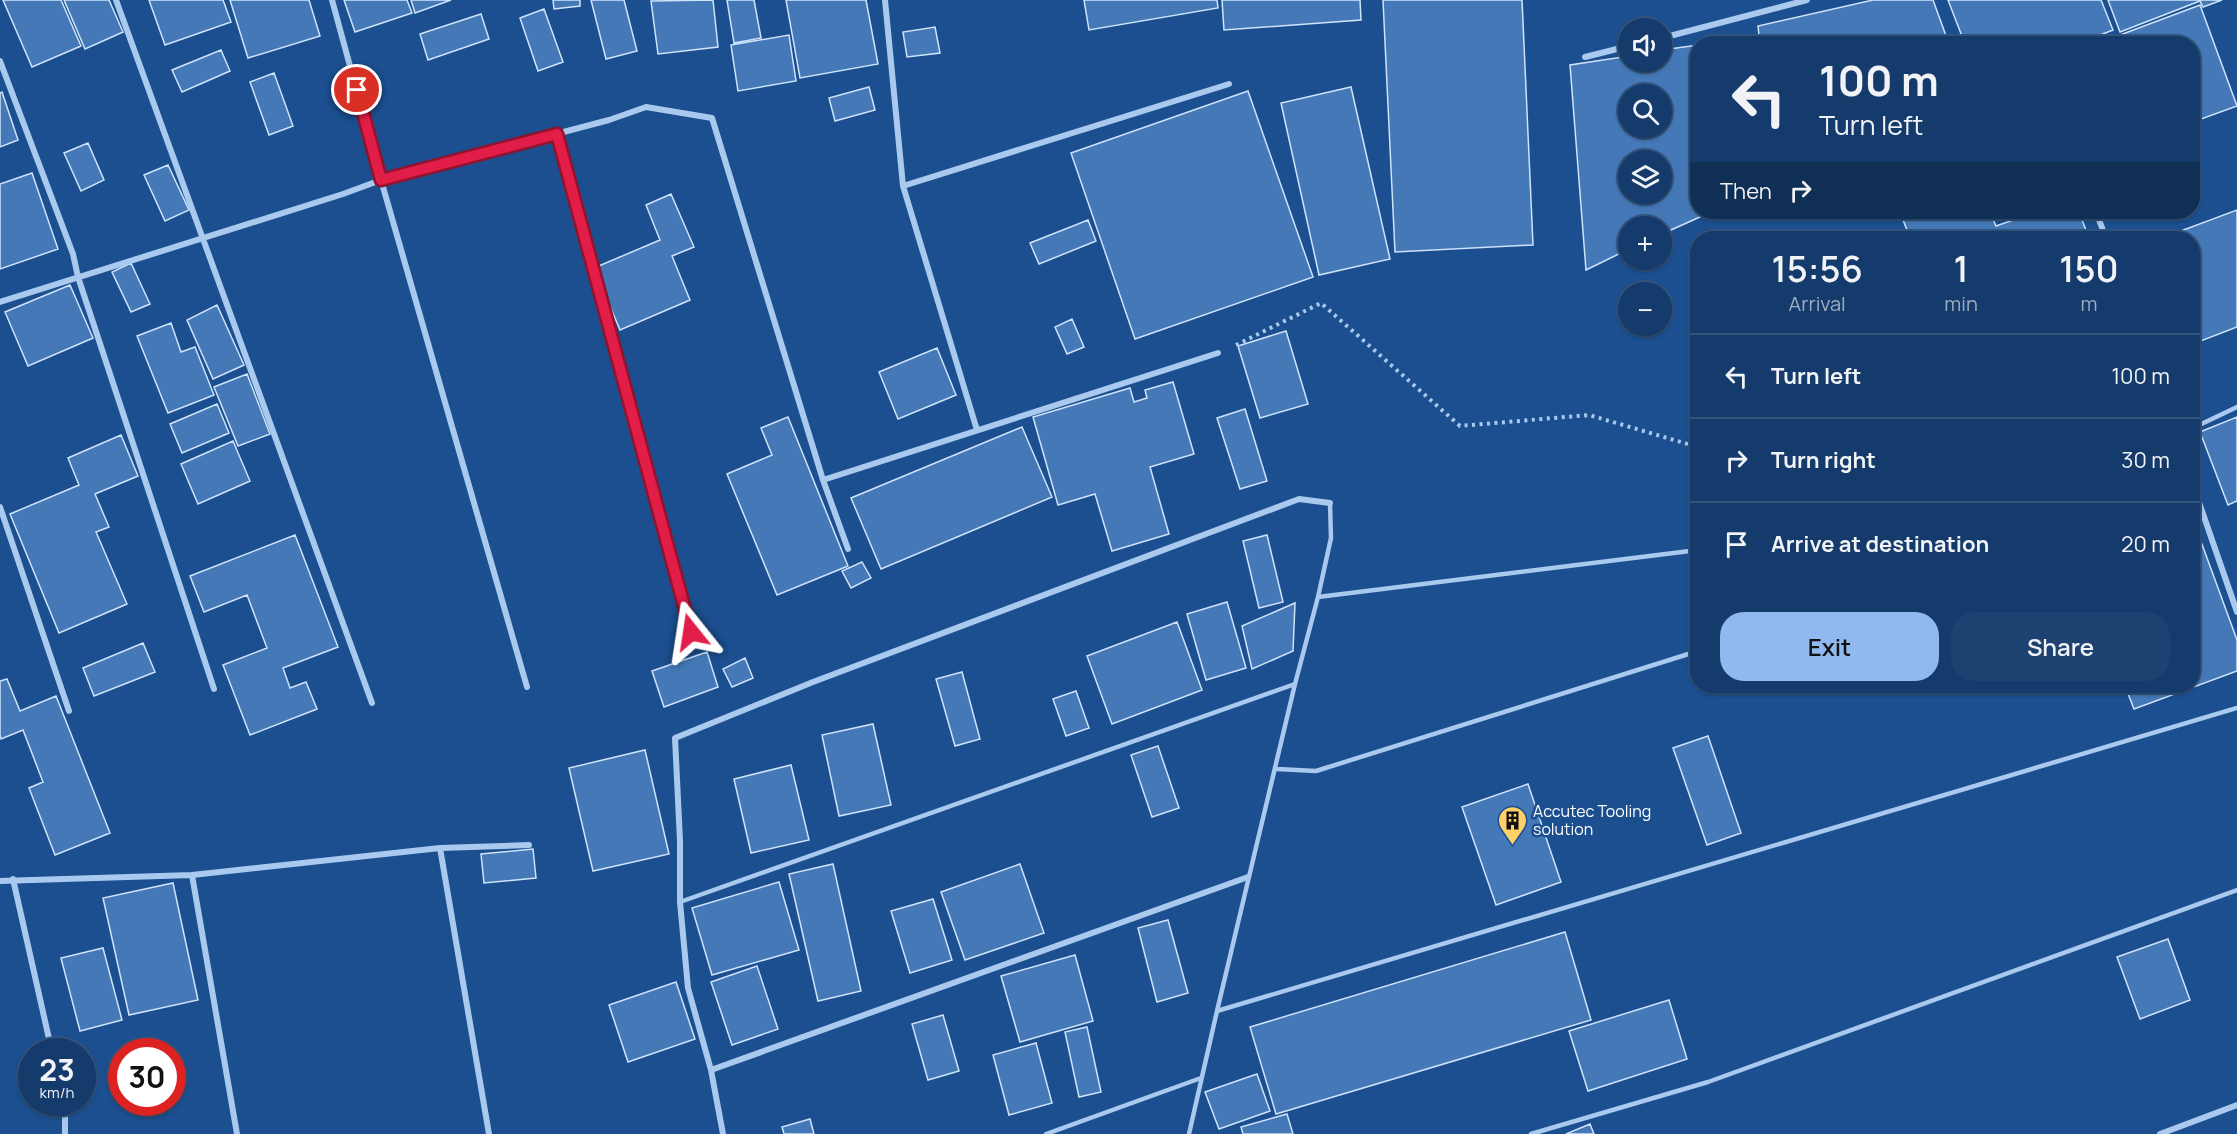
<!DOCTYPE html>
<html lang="en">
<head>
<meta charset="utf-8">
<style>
	body { margin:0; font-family:Manrope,sans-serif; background:#1d4271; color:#f1f3f6; height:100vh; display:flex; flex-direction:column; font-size:22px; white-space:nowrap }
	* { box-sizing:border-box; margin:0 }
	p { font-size:20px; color:#9dadc1 }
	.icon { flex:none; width:33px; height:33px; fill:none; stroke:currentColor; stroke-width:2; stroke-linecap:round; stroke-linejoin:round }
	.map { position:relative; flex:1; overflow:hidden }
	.side { position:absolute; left:1690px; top:231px; width:510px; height:462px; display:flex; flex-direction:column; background:#143b6b; border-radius:24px; box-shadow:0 2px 4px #0004,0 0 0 2px #33557e }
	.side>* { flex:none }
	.banner { position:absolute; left:1690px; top:36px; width:510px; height:183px; border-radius:24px; box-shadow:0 2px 4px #0004,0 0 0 2px #33557e; background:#143b6b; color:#f1f3f6; overflow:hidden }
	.fabs { position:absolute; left:1618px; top:18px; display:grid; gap:12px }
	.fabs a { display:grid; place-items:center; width:54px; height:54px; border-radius:50%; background:#143b6b; box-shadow:0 2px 4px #0004,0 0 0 2px #33557e; font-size:30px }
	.speed { position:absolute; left:18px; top:1038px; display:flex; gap:12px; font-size:30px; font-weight:700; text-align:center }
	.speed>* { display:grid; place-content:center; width:78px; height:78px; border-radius:50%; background:#143b6b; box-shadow:0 2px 4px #0004,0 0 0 2px #33557e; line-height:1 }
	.speed small { font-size:15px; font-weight:400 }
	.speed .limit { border:9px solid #d22; background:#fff; color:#111 }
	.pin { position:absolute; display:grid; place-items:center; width:51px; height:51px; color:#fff; margin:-26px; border:3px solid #fff; border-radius:50%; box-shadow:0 2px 6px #0007 }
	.me { position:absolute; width:66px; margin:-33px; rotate:345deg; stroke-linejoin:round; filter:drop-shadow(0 0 4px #0008) }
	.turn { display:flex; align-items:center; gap:21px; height:126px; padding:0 30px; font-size:27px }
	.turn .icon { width:78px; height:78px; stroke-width:2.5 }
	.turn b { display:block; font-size:42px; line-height:51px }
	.then { display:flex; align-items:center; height:57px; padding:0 30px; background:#0003; gap:12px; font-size:22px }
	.eta { display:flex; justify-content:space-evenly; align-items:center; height:102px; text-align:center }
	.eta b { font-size:36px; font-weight:600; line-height:42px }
	.action { display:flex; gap:12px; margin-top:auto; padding:12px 30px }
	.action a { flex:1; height:69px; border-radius:24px; background:#90b9f0; color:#111; font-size:24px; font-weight:600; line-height:69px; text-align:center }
	.action a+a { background:#1d4271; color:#f1f3f6 }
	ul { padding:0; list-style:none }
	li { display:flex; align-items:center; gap:18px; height:84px; padding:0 30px; border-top:2px solid #33557e }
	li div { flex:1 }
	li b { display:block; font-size:22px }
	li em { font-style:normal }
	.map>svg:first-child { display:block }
	.building { fill:#4478b7; stroke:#cfe3fa; stroke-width:1.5; fill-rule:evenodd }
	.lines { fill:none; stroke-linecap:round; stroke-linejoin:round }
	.path { stroke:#a9c9ee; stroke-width:4; stroke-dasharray:3 4.5; stroke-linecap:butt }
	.service { stroke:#a9c9ee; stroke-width:4.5 }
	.minor { stroke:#a9c9ee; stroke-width:6 }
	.route-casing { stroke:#92132f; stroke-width:15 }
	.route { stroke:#e11d48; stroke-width:10 }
	.labels { text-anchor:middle; stroke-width:5; stroke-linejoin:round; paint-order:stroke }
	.poi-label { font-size:16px; fill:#fff; stroke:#1b4f8f; text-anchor:start }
</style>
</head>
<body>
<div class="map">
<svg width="2237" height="1134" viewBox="0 0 2237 1134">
	<rect width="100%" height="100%" fill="#1b4f8f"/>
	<path class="building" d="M3,0H61L81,46L32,67Z
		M64,0H109L123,32L85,49Z
		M149,0H223L231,22L165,45Z
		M230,0H309L320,36L248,58Z
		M344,0H407L412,13L355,32Z
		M411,0H451L415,13Z
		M553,0H580V6L554,9Z
		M591,0H624L637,51L606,59Z
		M713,0L718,47L658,54L651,1Z
		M727,0H754L761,38L734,43Z
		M786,0H866L878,64L800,78Z
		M1084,0H1217L1218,8L1089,30Z
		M1222,0H1360L1361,20L1224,30Z
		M1383,0H1522L1533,245L1395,252Z
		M1873,0H1933L1949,44H1760L1758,26Z
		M1948,0H2101L2113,30L2085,41L2086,44H1965Z
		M2108,0H2222L2203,7L2200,1L2120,32Z
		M2200,5L2237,106L2193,122V44H2096Z
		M544,9L563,62L538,71L520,18Z
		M481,14L489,39L428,60L420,34Z
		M935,27L940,53L907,57L903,32Z
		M789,35L796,81L738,91L731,45Z
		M1749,36L1750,44H1704Z
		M1698,45V212H1711L1662,234V226H1629V249L1586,270L1570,65L1629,56V62H1662V50ZM1629,94H1662V128H1629ZM1629,160H1662V194H1629Z
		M221,50L230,71L182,92L172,70Z
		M274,73L293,126L269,135L250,82Z
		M869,87L875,110L835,121L829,98Z
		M1351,87L1390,259L1319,275L1281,103Z
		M1248,91L1313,277L1135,339L1071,153Z
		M2,92L18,140L0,147V93Z
		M88,143L104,180L81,191L64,153Z
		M168,165L189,210L165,221L144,175Z
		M32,173L58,249L0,269V184Z
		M671,194L694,247L672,256L690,300L620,330L594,268L660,240L646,205Z
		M2237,210V327L2193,344V238H2162Z
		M1900,212H1990L1996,226L2036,212H2079L2089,238H1910Z
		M1088,220L1096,241L1039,264L1030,243Z
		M131,263L150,304L131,312L112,272Z
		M70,285L93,338L28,366L5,312Z
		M217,305L244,365L213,379L187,320Z
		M1072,319L1084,347L1067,354L1055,327Z
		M171,323L181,352L195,347L214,395L168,413L137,336Z
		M1286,331L1308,404L1260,418L1238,346Z
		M937,348L956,395L898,419L879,372Z
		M247,374L270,434L238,446L214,387Z
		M1173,382L1194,454L1150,467L1169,534L1112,551L1095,494L1058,505L1033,417L1130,388L1134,402L1147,398L1145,390Z
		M217,404L229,433L182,453L170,424Z
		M1245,409L1267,481L1240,489L1217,418Z
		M788,417L848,566L777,595L727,474L772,455L761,428Z
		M2237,417V501L2228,505L2200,432Z
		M1022,427L1052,497L881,569L851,498Z
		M121,435L138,476L95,494L109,527L96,532L127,604L59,633L10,514L79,485L68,458Z
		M233,441L250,481L198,504L181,464Z
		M295,535L338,647L283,668L290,688L306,682L317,709L250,735L223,665L267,648L247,595L204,612L190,576Z
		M1267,535L1283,602L1259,608L1243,541Z
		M2199,536L2237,640V671L2134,709L2125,686H2193V538Z
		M862,562L871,578L851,588L842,571Z
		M1227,602L1246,668L1206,680L1187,614Z
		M1295,603L1293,651L1252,669L1242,626Z
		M1177,622L1202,690L1112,724L1087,656Z
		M143,643L155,672L94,696L83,668Z
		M707,652L718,687L664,707L652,671Z
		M745,658L753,678L732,687L723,669Z
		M962,672L980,739L955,746L936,679Z
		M7,679L20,711L56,696L110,833L55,855L29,788L43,782L23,730L1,739L0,735V681Z
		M1076,691L1089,728L1066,736L1053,699Z
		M873,724L891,805L839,816L822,735Z
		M1708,736L1741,833L1707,845L1673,748Z
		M1158,746L1179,808L1152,817L1131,755Z
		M645,750L669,854L593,871L569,768Z
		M791,765L809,840L751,853L734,779Z
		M1528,784L1561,882L1496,905L1462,807Z
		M533,849L536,878L484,883L481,854Z
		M833,864L861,991L818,1001L789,874Z
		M1020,864L1044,933L965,960L941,892Z
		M779,882L799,950L712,975L692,908Z
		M173,883L198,1000L129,1015L103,898Z
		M933,899L952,960L910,973L891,911Z
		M1168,920L1188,993L1157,1002L1138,928Z
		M1565,932L1591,1020L1276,1114L1250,1027Z
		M2168,939L2190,1000L2140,1019L2117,957Z
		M103,948L122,1020L80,1031L61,958Z
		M1075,955L1093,1021L1020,1042L1001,976Z
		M757,966L778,1029L732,1045L711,982Z
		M676,982L695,1039L628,1062L609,1005Z
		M1669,1000L1687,1059L1588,1091L1569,1031Z
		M943,1015L959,1071L928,1080L912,1024Z
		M1087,1027L1101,1092L1079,1097L1065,1032Z
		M1036,1043L1052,1103L1009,1115L993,1055Z
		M1257,1074L1270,1111L1219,1129L1205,1092Z
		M1287,1114L1293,1134H1243L1241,1127Z
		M810,1119L814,1134H784L782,1127Z
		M1590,1124L1594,1134H1566Z"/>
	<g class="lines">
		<path class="path" d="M1236,345L1321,303L1460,426L1589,415L1698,447"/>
		<path class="service" d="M2193,428L2237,407
			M1318,597L1331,538L1330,503
			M1277,769L1316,771L1698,651
			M680,902L1295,684
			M1217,1011L1295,684L1318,597L1698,550
			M1046,1134L1201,1078
			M1189,1134L1217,1011L2237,708
			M1531,1134L1708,1082L2237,890"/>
		<path class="minor" d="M116,0L372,703
			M332,0L381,180L527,687
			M885,0L903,186L977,430
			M1662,38L1807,0
			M1585,57L1629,46
			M0,61L73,254L78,277L214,689
			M557,133L691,632
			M903,186L1229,84
			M2096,212L2106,238
			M0,302L343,194L381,180L609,120L646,107L712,118L823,480L1218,353
			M823,480L848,549
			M2193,485L2237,612
			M0,507L69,711
			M440,848L529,845
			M192,875L237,1134
			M13,879L52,1052
			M0,881L192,875L440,848L489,1134
			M711,1070L1248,877
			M65,1102V1134
			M723,1134L711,1070L688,988L680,902V841L675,738L813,682L1299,499L1330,503
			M2160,1134L2237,1105"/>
	</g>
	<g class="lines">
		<defs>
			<path id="route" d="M357,90L381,180L557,134L691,632"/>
		</defs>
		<use href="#route" class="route-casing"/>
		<use href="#route" class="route"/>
	</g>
	<defs>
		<symbol id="building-pin" viewBox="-11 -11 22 30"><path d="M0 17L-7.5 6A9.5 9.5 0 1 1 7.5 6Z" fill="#ffd166" stroke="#1b4f8f"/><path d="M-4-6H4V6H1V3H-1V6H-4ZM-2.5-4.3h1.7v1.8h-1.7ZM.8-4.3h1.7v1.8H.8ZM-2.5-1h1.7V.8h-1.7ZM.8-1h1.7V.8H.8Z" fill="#111"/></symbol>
	</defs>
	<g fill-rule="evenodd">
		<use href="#building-pin" x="1496" y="804" width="33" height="45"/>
	</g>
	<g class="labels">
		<g class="poi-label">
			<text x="1533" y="817">Accutec Tooling<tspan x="1533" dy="18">solution</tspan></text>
		</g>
	</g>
</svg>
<div class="fabs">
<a><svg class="icon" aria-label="sound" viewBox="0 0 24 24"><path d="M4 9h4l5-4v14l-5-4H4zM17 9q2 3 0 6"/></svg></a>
<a><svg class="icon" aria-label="search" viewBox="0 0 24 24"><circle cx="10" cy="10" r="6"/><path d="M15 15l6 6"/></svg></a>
<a><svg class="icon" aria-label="layers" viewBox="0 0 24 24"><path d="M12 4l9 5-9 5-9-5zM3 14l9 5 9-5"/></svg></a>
<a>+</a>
<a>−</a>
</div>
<div class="speed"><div>23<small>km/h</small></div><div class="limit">30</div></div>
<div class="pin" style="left:357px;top:90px;background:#d93025"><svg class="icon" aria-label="arrive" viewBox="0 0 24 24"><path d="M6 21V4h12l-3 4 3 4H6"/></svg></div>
<svg class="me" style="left:691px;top:632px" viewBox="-20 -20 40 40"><path d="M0-17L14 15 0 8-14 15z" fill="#e11d48" stroke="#fff" stroke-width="4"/></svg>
<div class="banner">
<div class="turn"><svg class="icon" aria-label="left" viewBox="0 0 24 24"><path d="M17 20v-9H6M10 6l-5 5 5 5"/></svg><div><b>100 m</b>Turn left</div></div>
<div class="then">Then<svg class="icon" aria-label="right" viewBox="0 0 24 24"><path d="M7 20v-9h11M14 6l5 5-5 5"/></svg></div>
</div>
<section class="side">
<div class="eta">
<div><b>15:56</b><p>Arrival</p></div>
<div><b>1</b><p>min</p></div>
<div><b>150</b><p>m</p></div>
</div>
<ul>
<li><svg class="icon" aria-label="left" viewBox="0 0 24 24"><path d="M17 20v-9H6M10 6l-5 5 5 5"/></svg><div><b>Turn left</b></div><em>100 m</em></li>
<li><svg class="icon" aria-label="right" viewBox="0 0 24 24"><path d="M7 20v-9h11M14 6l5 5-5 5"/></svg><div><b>Turn right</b></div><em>30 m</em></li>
<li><svg class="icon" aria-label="arrive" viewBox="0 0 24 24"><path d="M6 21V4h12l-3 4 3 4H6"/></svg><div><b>Arrive at destination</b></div><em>20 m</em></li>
</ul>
<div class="action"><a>Exit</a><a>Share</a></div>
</section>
</div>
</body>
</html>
